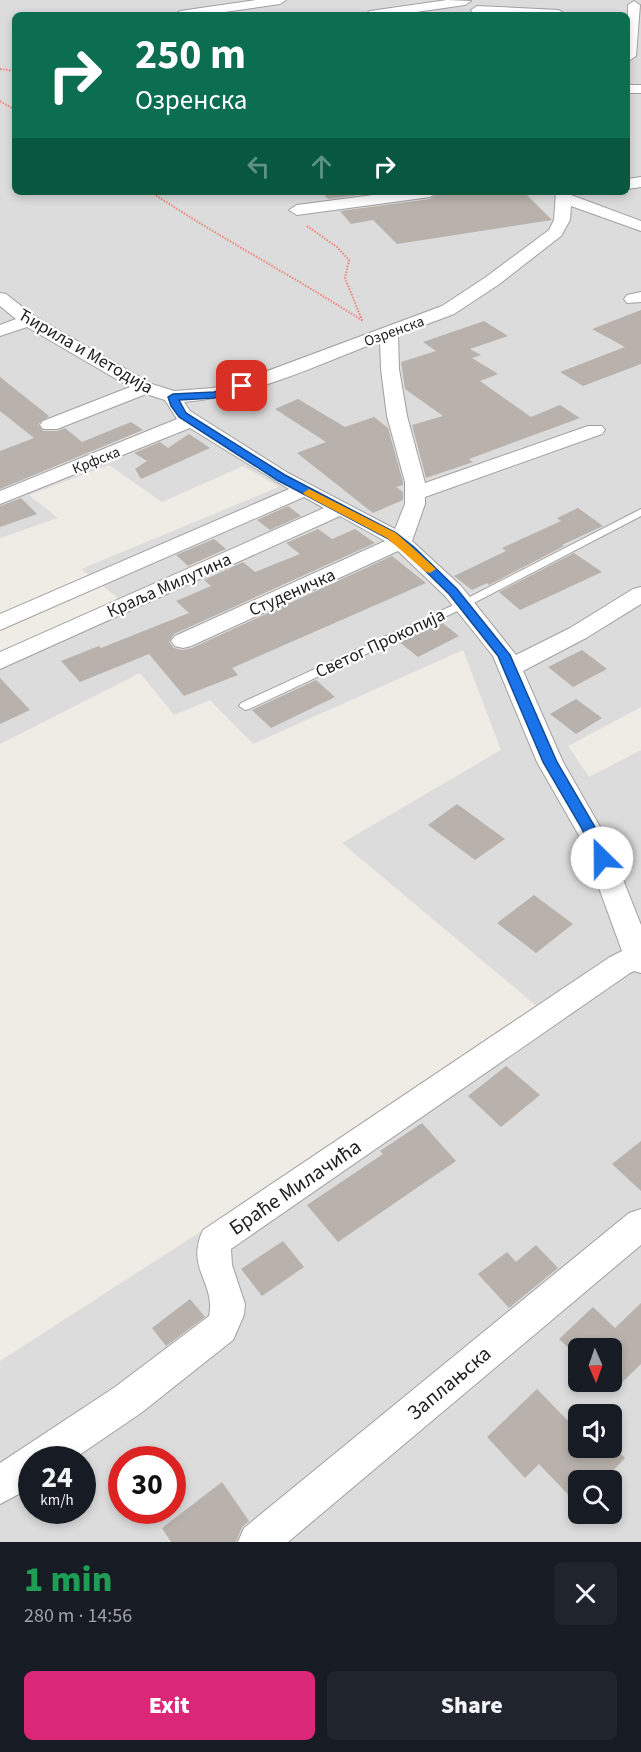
<!DOCTYPE html>
<html lang="en">
<head>
<meta charset="utf-8">
<style>
	body { margin:0; font-family:"Source Sans 3",sans-serif; background:#20242c; color:#f1f3f6; height:100vh; display:flex; flex-direction:column; font-size:22px; white-space:nowrap }
	* { box-sizing:border-box; margin:0 }
	p { font-size:20px; color:#9ea1a6 }
	.icon { flex:none; width:33px; height:33px; fill:none; stroke:currentColor; stroke-width:2; stroke-linecap:round; stroke-linejoin:round }
	.map { position:relative; height:1542px; overflow:hidden }
	.sheet { display:flex; flex-direction:column; background:#171b24; flex:1 }
	.sheet>* { flex:none }
	.guide { position:absolute; left:12px; top:12px; width:618px; height:183px; border-radius:9px; box-shadow:0 3px 9px #0003; background:#0b6e4f; color:#fff; overflow:hidden }
	.needle { width:39px; rotate:178deg }
	.buttons { position:absolute; left:568px; top:1338px; display:grid; gap:12px }
	.buttons a { display:grid; place-items:center; width:54px; height:54px; border-radius:9px; background:#171b24; box-shadow:0 3px 9px #0003; font-size:30px }
	.speed { position:absolute; left:18px; top:1446px; display:flex; gap:12px; font-size:30px; font-weight:700; text-align:center }
	.speed>* { display:grid; place-content:center; width:78px; height:78px; border-radius:50%; background:#171b24; box-shadow:0 3px 9px #0003; line-height:1 }
	.speed small { font-size:15px; font-weight:400 }
	.speed .limit { border:9px solid #d22; background:#fff; color:#111 }
	.pin { position:absolute; display:grid; place-items:center; width:51px; height:51px; color:#fff; margin:-26px; border-radius:12px; box-shadow:0 3px 9px #0006 }
	.me { position:absolute; width:66px; margin:-33px; rotate:337deg; stroke-linejoin:round; filter:drop-shadow(0 0 4px #0008) }
	.turn { display:flex; align-items:center; gap:21px; height:126px; padding:0 24px; font-size:27px }
	.turn .icon { width:78px; height:78px; stroke-width:2.5 }
	.turn b { display:block; font-size:42px; line-height:51px }
	.lanes { display:flex; align-items:center; height:57px; padding:0 24px; background:#0003; justify-content:center; gap:30px; direction:ltr }
	.lanes .off { opacity:.35 }
	.round { display:grid; place-items:center; flex:none; width:63px; height:63px; border-radius:9px; background:#20242c }
	.overview { display:flex; align-items:center; justify-content:space-between; height:102px; padding:0 24px }
	h1 { font-size:36px; font-weight:800; line-height:45px; color:#1e9e55 }
	.button { display:flex; gap:12px; margin-top:auto; padding:12px 24px }
	.button a { flex:1; height:69px; border-radius:9px; background:#db2777; color:#fff; font-size:24px; font-weight:800; line-height:69px; text-align:center }
	.button a+a { background:#20242c; color:#f1f3f6 }
	.map>svg:first-child { display:block }
	.residential { fill:#dddcdc; fill-rule:evenodd }
	.building { fill:#b8b1ac }
	.lines { fill:none; stroke-linecap:round; stroke-linejoin:round }
	.service-casing { stroke:#a0a0a0; stroke-width:2 }
	.minor-casing { stroke:#a0a0a0; stroke-width:2 }
	.path { stroke:#ec847a; stroke-width:2; stroke-dasharray:1.5 1.5; stroke-linecap:butt }
	.service { fill:#fff; fill-rule:evenodd }
	.minor { fill:#fff; fill-rule:evenodd }
	.route { fill:#1a73e8; stroke:#114b97; stroke-width:1.5 }
	.slow { fill:#f59e0b }
	.labels { text-anchor:middle; stroke-width:4.5; stroke-linejoin:round; paint-order:stroke }
	.far-street-label { font-size:15px; fill:#1f1f1f; stroke:#fff }
	.street-label { font-size:18px; fill:#1f1f1f; stroke:#fff }
	.near-street-label { font-size:21px; fill:#1f1f1f; stroke:#fff }
</style>
</head>
<body>
<div class="map">
<svg width="641" height="1542" viewBox="0 0 641 1542">
	<rect width="100%" height="100%" fill="#efece6"/>
	<path class="residential" d="M0,0H641V707L568,746L589,777L641,750V1542H0V1361L405,1100L539,1008L342,843L501,750L463,650L253,744L210,700L174,715L140,673L0,744V656L119,599L81,569L279,487L243,466L162,502L109,465L29,495L58,518L0,538ZM15,15H627V192H15ZM579,1348H612V1382H579ZM579,1414H612V1448H579ZM32,1460H82V1510H32ZM122,1460H172V1510H122ZM579,1480H612V1514H579Z"/>
	<path class="building" d="M322,192H379L328,199Z
		M440,192H524L552,220L397,244L373,220L351,224L340,211L430,199Z
		M641,310V364L583,386L560,372L625,347L592,329Z
		M484,321L508,336L470,349L481,355L472,358L498,374L480,381L531,417L560,405L580,418L469,459L473,462L426,478L412,425L443,416L405,389L401,362L436,351L423,342Z
		M0,377L49,416L38,424L43,431H57L65,428L82,442L131,422L143,430L0,489V451L34,438L0,411Z
		M298,399L345,427L374,417L388,428L403,482V485L396,487L403,492V500L373,513L297,453L326,442L275,409Z
		M189,434L210,448L141,479L135,469L147,461L134,453L160,442L168,448Z
		M21,498L37,514L0,527V506Z
		M288,506L301,516L270,530L257,520Z
		M578,508L603,526L562,545L564,546L489,585L487,583L472,590L454,576L506,551L502,548L561,521L557,518Z
		M318,529L332,539L355,529L375,543L174,634L169,642L174,648L182,650L192,648L392,556L426,583L232,668L238,675L184,696L149,654L80,682L61,661L99,646L101,648L189,613L176,601L211,586L204,580L243,562L255,572L300,554L286,543Z
		M214,539L226,549L188,566L176,555Z
		M574,553L602,572L520,610L499,592Z
		M440,621L459,636L418,657L398,641Z
		M582,650L607,669L573,687L548,667Z
		M0,678L30,710L0,724Z
		M316,680L335,697L271,728L252,710Z
		M576,699L602,718L576,734L550,714Z
		M457,804L505,839L475,860L428,825Z
		M534,895L573,924L536,953L497,923Z
		M506,1066L540,1095L501,1127L468,1096Z
		M422,1123L456,1161L338,1242L307,1205L383,1154L380,1151Z
		M641,1141V1191L612,1164Z
		M283,1241L304,1267L262,1296L241,1269Z
		M536,1245L558,1268L509,1308L478,1274L507,1252L516,1262Z
		M190,1299L205,1317L166,1346L152,1328Z
		M641,1303V1364L613,1391L603,1382H612V1348H579V1358L559,1339L593,1307L615,1328Z
		M537,1389L578,1431L579,1429V1448H612V1445L625,1458L604,1480H579V1506L539,1464L525,1478L487,1437Z
		M222,1482L249,1521L242,1527L236,1542H171L162,1528Z"/>
	<g class="lines">
		<defs>
			<path id="service" d="M641,509V516L468,606L249,709L245,710L239,706L241,703L460,602Z"/>
			<path id="minor" d="M256,0H286L280,4L204,15H174L180,11Z
				M447,0L471,1L465,5L395,15H364L370,11Z
				M634,1L640,5L636,56L630,60L627,59L628,5Z
				M477,6L559,10L565,14L505,15L473,13L471,10Z
				M627,85H641V93H627Z
				M641,177V187L627,189V179Z
				M396,192H438L430,197L297,215L289,210L297,205Z
				M556,192H572L571,195L641,221V231L571,206L570,220L561,236L498,285L454,314L398,335L399,369L407,416L425,483L588,426H602L605,430L602,434L425,497V504L412,541L461,586L516,655L570,628L633,589L641,587V604L586,638L523,671L563,762L607,839L641,925V973L634,971L630,973L231,1249L232,1265L245,1304L244,1315L233,1340L141,1413L72,1460H32V1487L0,1504V1463L115,1387L209,1316C216,1282 185,1269 203,1230L610,957L622,951L581,839L537,762L493,656L445,596L398,551L191,646L183,648L175,646L171,641L175,636L385,541L340,516L0,669V652L324,508L304,497L0,630V614L289,489L190,428L0,504V491L177,419L165,400L146,394L57,429H43L40,425L43,421L130,387L27,327L0,336V325L16,319L0,306V293L6,294L34,316L152,384L174,391L213,388L251,377L442,306L486,277L549,230L554,220ZM380,341L381,369L387,416L405,482V504L395,529L288,473L190,411L184,402C252,397 317,365 380,341Z
				M641,292V302L627,303L624,299L627,295Z
				M641,1209V1245L288,1542H238L244,1528L629,1213Z"/>
		</defs>
		<use href="#service" class="service-casing"/>
		<use href="#minor" class="minor-casing"/>
		<path class="path" d="M0,69L15,71
			M0,101L15,110
			M151,192C220,238 293,276 363,321
			M307,226L337,247L349,260L345,278L362,320"/>
		<use href="#service" class="service"/>
		<use href="#minor" class="minor"/>
	</g>
	<path class="route" d="M242,383L245,384V388L214,398L179,400L186,413L285,475L396,533L414,547L457,589L510,655L557,762L595,827L609,858L607,862H597L581,827L543,762L498,656L449,594L405,551L387,538L277,480L179,417L171,406L168,397L173,394L214,392Z"/>
	<path class="slow" d="M309,489L396,533L436,569L430,573L426,572L387,538L305,495L303,493Z"/>
	<g class="labels">
		<g class="far-street-label">
			<text transform="translate(394 331) rotate(-20)" y="5">Озренска</text>
			<text transform="translate(96 460) rotate(-22)" y="5">Крфска</text>
		</g>
		<g class="street-label">
			<text transform="translate(86 351) rotate(30)" y="6">Ћирила и Методија</text>
			<text transform="translate(169 585) rotate(-24)" y="6">Краља Милутина</text>
			<text transform="translate(292 592) rotate(-24)" y="6">Студеничка</text>
			<text transform="translate(380 643) rotate(-25)" y="6">Светог Прокопија</text>
		</g>
		<g class="near-street-label">
			<text transform="translate(295 1187) rotate(-34)" y="7">Браће Милачића</text>
			<text transform="translate(449 1383) rotate(-40)" y="7">Заплањска</text>
		</g>
	</g>
</svg>
<div class="buttons">
<a><svg class="needle" viewBox="-14 -14 28 28"><path d="M0-13l5 13h-10z" fill="#e53935"/><path d="M0 13l5-13h-10z" fill="#9ea1a6"/></svg></a>
<a><svg class="icon" aria-label="sound" viewBox="0 0 24 24"><path d="M4 9h4l5-4v14l-5-4H4zM17 9q2 3 0 6"/></svg></a>
<a><svg class="icon" aria-label="search" viewBox="0 0 24 24"><circle cx="10" cy="10" r="6"/><path d="M15 15l6 6"/></svg></a>
</div>
<div class="speed"><div>24<small>km/h</small></div><div class="limit">30</div></div>
<div class="pin" style="left:242px;top:386px;background:#d93025"><svg class="icon" aria-label="arrive" viewBox="0 0 24 24"><path d="M6 21V4h12l-3 4 3 4H6"/></svg></div>
<svg class="me" style="left:602px;top:858px" viewBox="-20 -20 40 40"><circle r="19" fill="#fff"/><path d="M0-13L10 11 0 6-10 11z" fill="#1a73e8"/></svg>
<div class="guide">
<div class="turn"><svg class="icon" aria-label="right" viewBox="0 0 24 24"><path d="M7 20v-9h11M14 6l5 5-5 5"/></svg><div><b>250 m</b>Озренска</div></div>
<div class="lanes"><svg class="icon off" aria-label="left" viewBox="0 0 24 24"><path d="M17 20v-9H6M10 6l-5 5 5 5"/></svg><svg class="icon off" aria-label="ahead" viewBox="0 0 24 24"><path d="M12 20V5M6 11l6-6 6 6"/></svg><svg class="icon" aria-label="right" viewBox="0 0 24 24"><path d="M7 20v-9h11M14 6l5 5-5 5"/></svg></div>
</div>
</div>
<section class="sheet">
<div class="overview"><div><h1>1 min</h1><p>280 m · 14:56</p></div><a class="round"><svg class="icon" aria-label="close" viewBox="0 0 24 24"><path d="M6 6l12 12M18 6L6 18"/></svg></a></div>
<div class="button"><a>Exit</a><a>Share</a></div>
</section>
</body>
</html>
